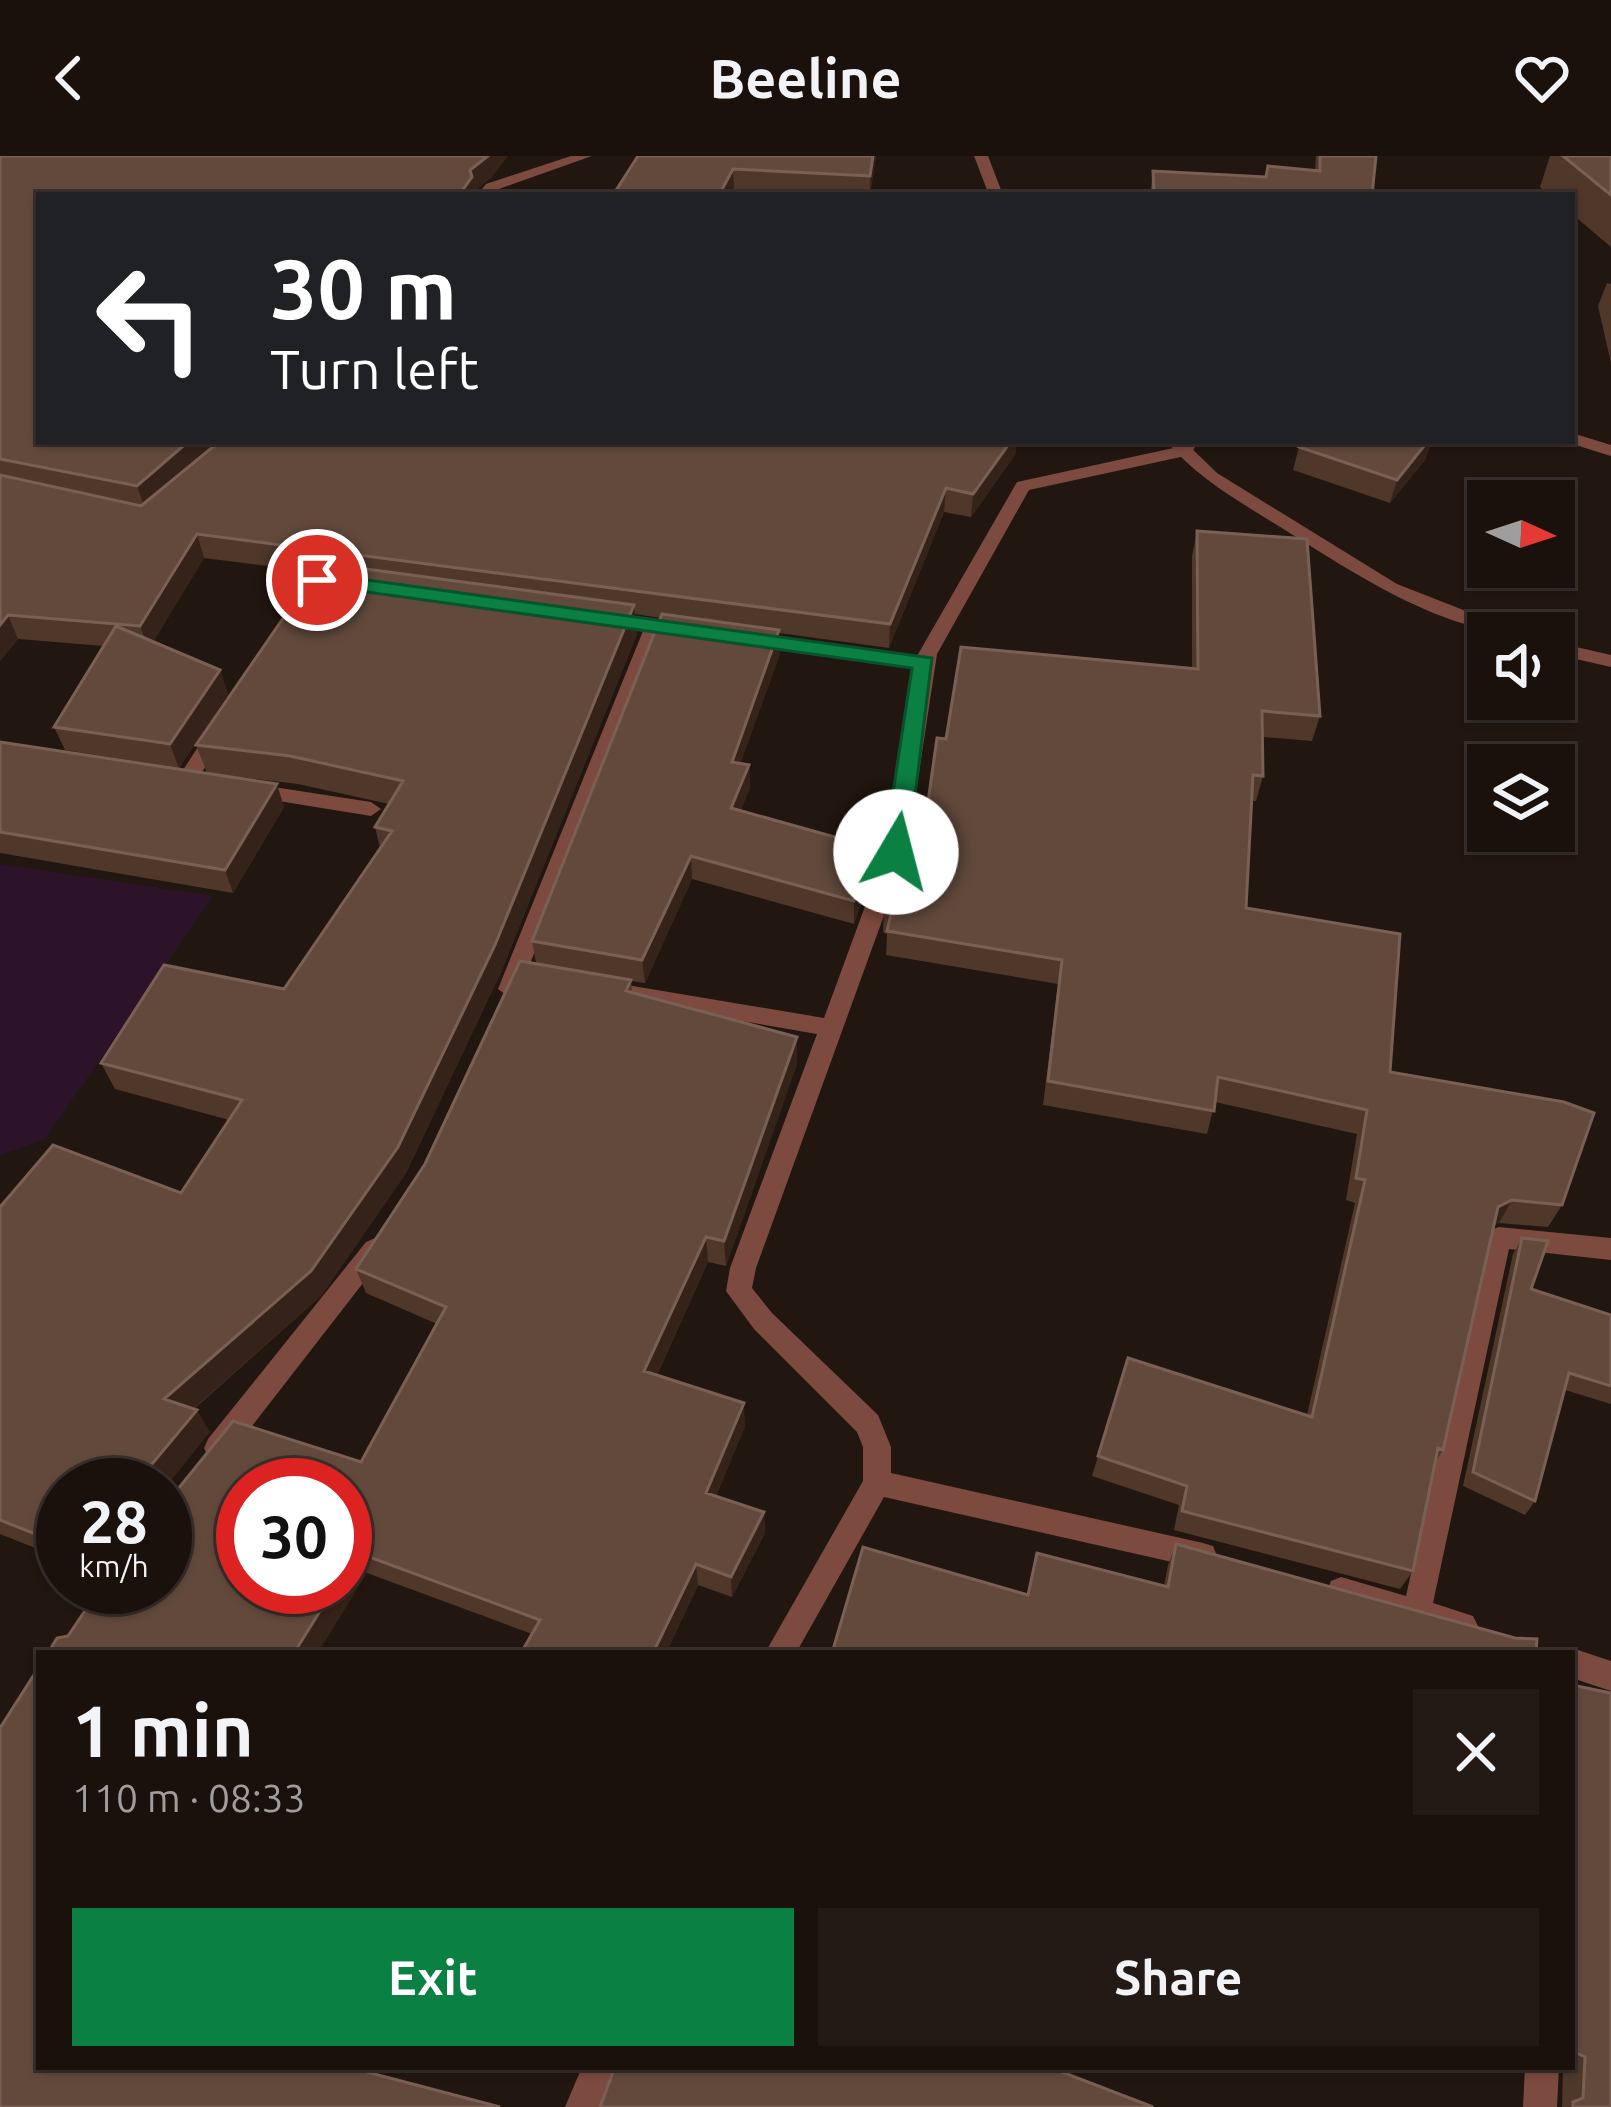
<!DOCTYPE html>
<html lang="en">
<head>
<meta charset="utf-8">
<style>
	body { margin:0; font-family:Ubuntu,sans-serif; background:#231915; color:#f1f3f6; height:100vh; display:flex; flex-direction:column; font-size:45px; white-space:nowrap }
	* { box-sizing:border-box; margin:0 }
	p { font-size:39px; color:#9f9d9d }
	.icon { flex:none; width:66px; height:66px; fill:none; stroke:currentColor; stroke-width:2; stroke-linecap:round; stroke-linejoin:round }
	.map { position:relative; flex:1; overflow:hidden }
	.details { position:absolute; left:36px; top:1494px; width:1539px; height:420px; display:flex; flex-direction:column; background:#1a100c; border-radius:0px; box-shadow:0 3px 9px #0004,0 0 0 3px #38302d }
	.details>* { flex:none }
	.guide { position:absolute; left:36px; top:36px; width:1539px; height:252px; border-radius:0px; box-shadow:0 3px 9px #0004,0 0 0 3px #38302d; background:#202124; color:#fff; overflow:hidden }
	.needle { width:78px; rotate:93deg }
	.fabs { position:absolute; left:1467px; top:324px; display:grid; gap:24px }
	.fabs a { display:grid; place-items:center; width:108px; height:108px; border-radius:0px; background:#1a100c; box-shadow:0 3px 9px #0004,0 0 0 3px #38302d; font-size:60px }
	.speed { position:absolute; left:36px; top:1302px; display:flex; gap:24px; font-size:60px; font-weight:700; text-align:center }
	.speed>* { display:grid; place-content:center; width:156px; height:156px; border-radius:50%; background:#1a100c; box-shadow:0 3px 9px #0004,0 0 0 3px #38302d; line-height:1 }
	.speed small { font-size:30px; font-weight:400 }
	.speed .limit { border:18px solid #d22; background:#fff; color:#111 }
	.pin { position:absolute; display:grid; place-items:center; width:102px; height:102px; color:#fff; margin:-51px; border:6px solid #fff; border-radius:50%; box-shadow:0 3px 12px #0007 }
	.me { position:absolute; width:132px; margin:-66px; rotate:8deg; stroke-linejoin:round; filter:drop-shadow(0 0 9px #0008) }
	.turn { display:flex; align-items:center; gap:42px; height:252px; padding:0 36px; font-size:54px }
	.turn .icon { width:156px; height:156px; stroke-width:2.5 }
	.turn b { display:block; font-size:84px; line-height:102px }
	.round { display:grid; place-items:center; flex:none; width:126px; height:126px; border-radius:0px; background:#231915 }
	.headline { display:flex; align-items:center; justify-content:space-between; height:204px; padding:0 36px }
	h1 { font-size:72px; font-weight:700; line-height:90px }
	.primary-button { display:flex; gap:24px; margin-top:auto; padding:24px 36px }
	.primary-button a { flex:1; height:138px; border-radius:0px; background:#0b8043; color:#fff; font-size:48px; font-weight:700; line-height:138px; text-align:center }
	.primary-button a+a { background:#231915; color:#f1f3f6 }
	header { display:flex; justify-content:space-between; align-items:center; height:156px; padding:0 36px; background:#1a100c; font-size:54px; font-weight:700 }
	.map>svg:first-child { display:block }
	.green { fill:#2c1329 }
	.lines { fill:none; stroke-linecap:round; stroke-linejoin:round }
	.service { fill:#7d4a3f; fill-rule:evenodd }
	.minor { fill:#7d4a3f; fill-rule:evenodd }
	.tertiary { fill:#7d4a3f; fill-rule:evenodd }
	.wall { fill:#4f372a }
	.shaded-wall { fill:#352218 }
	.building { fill:#62493c; stroke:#7a6054; stroke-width:3 }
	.route { fill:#0b8043; stroke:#07532c; stroke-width:3 }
</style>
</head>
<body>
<header><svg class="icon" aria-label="back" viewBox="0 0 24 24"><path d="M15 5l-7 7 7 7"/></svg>Beeline<svg class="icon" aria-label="heart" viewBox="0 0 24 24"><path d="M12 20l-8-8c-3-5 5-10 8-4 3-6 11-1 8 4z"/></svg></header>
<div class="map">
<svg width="1611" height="1951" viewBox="0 0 1611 1951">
	<rect width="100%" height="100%" fill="#221610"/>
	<path class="green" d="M0,708L213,740L45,983L0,999Z"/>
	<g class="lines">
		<path class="service" d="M1572,277L1611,289V300L1566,286L1572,285Z"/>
		<path class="minor" d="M571,0H592L496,34L492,39H477L486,28Z
			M1183,285H1199L1190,299L1029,334L937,498L907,696L756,1112L752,1132L772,1157L878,1259L891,1291V1317L1203,1387L1213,1390L1217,1400L1213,1410L1203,1413L884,1341L796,1497H765L863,1325V1291L857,1276L754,1173L726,1135L730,1112L817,878L609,842L598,834L609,826L824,862L885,696L915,512L748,489L739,483L748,477L917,500L1017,326L1178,291Z
			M605,458L690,469L699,475L690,481L661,477L520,833L509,841L498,833L643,475L598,468L596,464Z
			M218,569L228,576L193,630L158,626V616L181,617L211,571Z
			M248,627L371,646L381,653L371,660L241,639L238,634Z
			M1499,1071L1611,1082V1104L1509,1093L1433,1447L1473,1460L1478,1470L1473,1480L1463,1484L1341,1449L1331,1445L1327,1435L1331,1425L1341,1421L1406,1440L1486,1081L1490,1074Z
			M375,1082L384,1086L388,1093L384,1100L228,1301L218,1304L208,1301L204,1292L208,1283L366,1086Z
			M1572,1492L1611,1505V1535L1572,1522V1497H1561Z
			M582,1911H616L599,1951H565Z
			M1525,1911H1559L1557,1951H1523Z"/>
		<path class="tertiary" d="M974,0H988L1003,39H989Z
			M1166,285H1184L1217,317L1397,428L1522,477C1442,477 1351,415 1285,374C1242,347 1199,324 1166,285Z
			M1554,486L1611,499V511L1554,498Z"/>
	</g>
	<path class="wall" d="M0,0L492,21L475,35L39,285H1017L1015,299L971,361L944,356L889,492L779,477L780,498L740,607L749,609L750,632L740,655L873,715L854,768L692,723L645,827L631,825L632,837L797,908L726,1110L708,1106L657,1219L745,1270L716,1340L764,1356L765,1377L732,1441L698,1429L666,1497H521L532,1478L367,1417L68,1480L361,1306L437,1168L366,1137L356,1113L425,1008L536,807L532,785L661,462L635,458L637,478L501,816L406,1017L321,1140L194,1253L210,1276L63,1329V1403L0,1378V1051L181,1037L229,964L115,933L101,907L284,833L380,692L375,671L389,648L298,628L207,617L196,589L315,416L204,402L153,486L220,514L228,538L179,612L65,594L54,571L104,490L18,483L0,505Z
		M638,0H876L870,39H810L734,35Z
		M1316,0H1376L1372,39H1150L1153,15L1266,21L1315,15Z
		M1550,0H1611V91L1572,58V39H1549L1540,31Z
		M1607,127L1611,128V207L1598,150Z
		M1304,285H1432L1425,304L1390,347L1293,314L1299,291Z
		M1197,375L1320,560L1312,585L1263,581V620L1256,645H1252L1246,752L1390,916L1562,1049L1548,1071L1499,1067L1494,1069L1443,1294L1435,1307L1413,1415L1400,1433L1174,1374L1179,1349L1092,1320L1128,1202L1307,1259L1355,1047L1346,1044L1357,978L1215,946L1207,978L1043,949L1058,828L886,799L887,778L883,776L884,752L920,703L946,583L1192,512V400Z
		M0,586L284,651L233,737L0,697Z
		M1522,1082L1531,1133L1611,1159V1248L1565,1234L1535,1345L1525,1359L1463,1330L1513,1098Z
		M1176,1388L1536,1497L1027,1439L1037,1397L1164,1430L1168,1409Z
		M1572,1529L1611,1951H1562L1563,1911H1572Z"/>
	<path class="shaded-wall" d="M488,0H508L492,21L475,35V39H459L470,14Z
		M873,0H876L870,39V20Z
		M733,13L734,35L732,39H719Z
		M189,285H223L145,353L137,330Z
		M1011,285H1017L1015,299L971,361L973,338Z
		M1428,285H1432L1425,304L1390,347L1397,324Z
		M946,332L944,356L889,492L890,468Z
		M197,378L204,402L149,493L140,470Z
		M634,449L637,478L501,816L406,1017L321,1140L178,1266L164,1243Z
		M8,459L18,483L0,505V469Z
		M779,474L780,498L733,629L732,606Z
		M220,514L228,538L179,612L170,588Z
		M749,609L750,632L732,676L731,652Z
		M277,628L284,651L233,737L225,714Z
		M874,692L873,715L854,768V745Z
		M691,700L692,723L645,827L642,804Z
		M797,881V908L726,1110L724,1085Z
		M1512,1044L1499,1067L1486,1073L1498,1051Z
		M706,1081L708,1106L648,1238L644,1215Z
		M744,1247L745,1270L708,1359L706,1337Z
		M197,1254L210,1276L165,1332V1329H147V1314Z
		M764,1356L765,1377L732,1441L731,1421Z
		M356,1396L367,1417L318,1497H294L335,1431H345V1414Z
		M696,1408L698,1429L666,1497H653Z"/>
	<path class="building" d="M0,0H488L470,14L472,21L459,39H39V285H189L137,330L0,303Z
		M638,0H873L870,20L733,13L719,39H613Z
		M1320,0H1376L1372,39H1154L1153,15L1266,21L1268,10L1320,15Z
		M1563,0H1611V39Z
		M220,285H1011L973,338L946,332L890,468L197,378L140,470L8,459L0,469V319L141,350Z
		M1304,285H1428L1397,324L1299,291Z
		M1197,375L1307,383L1320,560L1262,555L1263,620L1253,619L1246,752L1400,778L1390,916L1564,946L1594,957L1562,1049L1512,1044L1498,1051L1443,1294L1438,1292L1413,1415L1182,1355L1187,1330L1098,1300L1128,1202L1312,1261L1365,1024L1356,1022L1367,954L1218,921L1214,955L1048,925L1062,804L887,775L892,754L884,752L904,698L920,703L937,582L946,583L961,491L1198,513Z
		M321,407L634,449L495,789L398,991L311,1115L164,1243L197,1254L147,1314V1329H63V1389L0,1364V1051L53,989L181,1037L242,944L101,907L164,809L284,833L392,675L375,671L403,625L290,600L196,589Z
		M662,458L779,474L732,606L749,609L731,652L874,692L854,745L691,700L642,804L532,785Z
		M116,470L220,514L170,588L54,571Z
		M0,586L277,628L225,714L0,676Z
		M520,805L631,824L626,835L797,881L724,1085L706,1081L644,1215L744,1247L706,1337L764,1356L731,1421L696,1408L653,1497H521L540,1464L356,1396L345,1414V1329H243V1431H335L294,1497H48L57,1482L68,1480L101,1431H165V1349L233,1265L361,1306L446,1151L356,1113L425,1008Z
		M1522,1082L1548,1085L1531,1133L1611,1159V1230L1569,1217L1535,1345L1473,1316Z
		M1176,1388L1515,1482L1537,1483L1536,1497H832L863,1391L1028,1439L1037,1397L1168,1431Z
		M39,1511V1911H348L500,1951H0V1572Z
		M1572,1529L1611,1537V1951H1573V1946L1583,1942L1585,1901L1574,1896V1860L1572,1859Z
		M615,1911H1049L1153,1951H600Z"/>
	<path class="route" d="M317,417L932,502L908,696L896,704L884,696L912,512L310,428V419Z"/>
</svg>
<div class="fabs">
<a><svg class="needle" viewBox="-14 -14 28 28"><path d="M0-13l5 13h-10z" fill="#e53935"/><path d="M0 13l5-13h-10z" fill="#9f9d9d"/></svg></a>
<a><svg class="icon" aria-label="sound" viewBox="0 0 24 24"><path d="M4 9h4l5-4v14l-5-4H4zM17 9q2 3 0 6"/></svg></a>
<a><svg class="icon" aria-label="layers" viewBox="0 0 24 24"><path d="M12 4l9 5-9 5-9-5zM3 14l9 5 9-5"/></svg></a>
</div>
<div class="speed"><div>28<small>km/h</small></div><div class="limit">30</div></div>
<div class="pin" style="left:317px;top:424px;background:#d93025"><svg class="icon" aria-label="arrive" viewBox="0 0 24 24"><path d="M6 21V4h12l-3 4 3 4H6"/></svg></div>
<svg class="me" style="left:896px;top:696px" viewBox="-20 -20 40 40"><circle r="19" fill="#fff"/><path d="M0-13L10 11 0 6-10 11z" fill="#0b8043"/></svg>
<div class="guide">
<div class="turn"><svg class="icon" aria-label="left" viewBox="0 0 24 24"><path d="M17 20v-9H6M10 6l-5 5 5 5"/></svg><div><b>30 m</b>Turn left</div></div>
</div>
<section class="details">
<div class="headline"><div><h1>1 min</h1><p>110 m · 08:33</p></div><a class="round"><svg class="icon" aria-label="close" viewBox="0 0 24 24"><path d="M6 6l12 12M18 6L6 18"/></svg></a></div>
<div class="primary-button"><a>Exit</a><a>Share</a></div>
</section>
</div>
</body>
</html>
